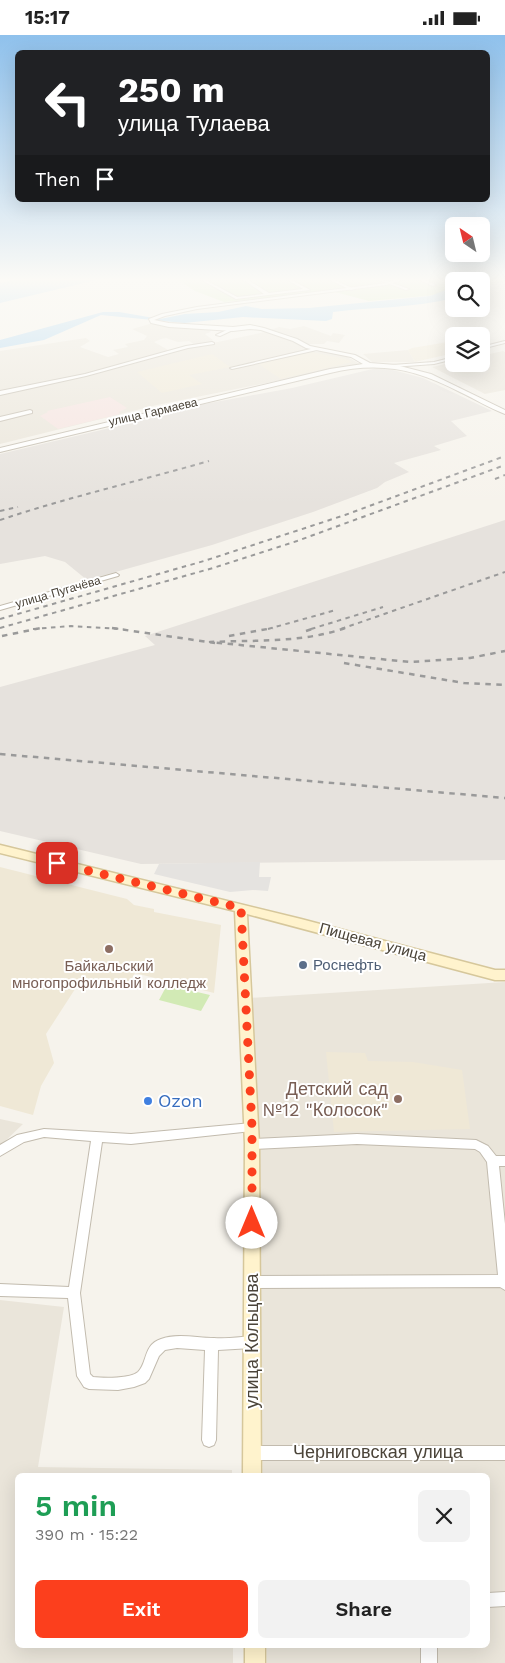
<!DOCTYPE html>
<html lang="en">
<head>
<meta charset="utf-8">
<style>
	body { margin:0; font-family:"Work Sans",sans-serif; background:#f2f2f2; color:#222; height:100vh; display:flex; flex-direction:column; font-size:19px; white-space:nowrap }
	* { box-sizing:border-box; margin:0 }
	p { font-size:16px; color:#767676 }
	.icon { flex:none; width:28px; height:28px; fill:none; stroke:currentColor; stroke-width:2; stroke-linecap:round; stroke-linejoin:round }
	.map { position:relative; flex:1; overflow:hidden }
	.sheet { position:absolute; left:15px; top:1438px; width:475px; height:175px; display:flex; flex-direction:column; background:#fff; border-radius:8px; box-shadow:0 5px 20px #0002 }
	.sheet>* { flex:none }
	.top-card { position:absolute; left:15px; top:15px; width:475px; height:152px; border-radius:8px; box-shadow:0 5px 20px #0002; background:#202124; color:#fff; overflow:hidden }
	.needle { width:32px; rotate:325deg }
	.buttons { position:absolute; left:445px; top:182px; display:grid; gap:10px }
	.buttons a { display:grid; place-items:center; width:45px; height:45px; border-radius:8px; background:#fff; box-shadow:0 5px 20px #0002; font-size:25px }
	.pin { position:absolute; display:grid; place-items:center; width:42px; height:42px; color:#fff; margin:-21px; border-radius:10px; box-shadow:0 2px 8px #0006 }
	.me { position:absolute; width:55px; margin:-28px; rotate:0deg; stroke-linejoin:round; filter:drop-shadow(0 0 4px #0008) }
	.turn { display:flex; align-items:center; gap:18px; height:105px; padding:0 20px; font-size:22px }
	.turn .icon { width:65px; height:65px; stroke-width:2.5 }
	.turn b { display:block; font-size:35px; line-height:42px }
	.then { display:flex; align-items:center; height:48px; padding:0 20px; background:#0003; gap:10px; font-size:19px }
	.round { display:grid; place-items:center; flex:none; width:52px; height:52px; border-radius:8px; background:#f2f2f2 }
	.head { display:flex; align-items:center; justify-content:space-between; height:85px; padding:0 20px }
	h1 { font-size:30px; font-weight:600; line-height:38px; color:#1e9e55 }
	.primary-button { display:flex; gap:10px; margin-top:auto; padding:10px 20px }
	.primary-button a { flex:1; height:58px; border-radius:8px; background:#fc3f1d; color:#fff; font-size:20px; font-weight:600; line-height:58px; text-align:center }
	.primary-button a+a { background:#f2f2f2; color:#222 }
	.status { display:flex; justify-content:space-between; align-items:center; height:35px; padding:0 25px; background:#fff; direction:ltr }
	.status svg { height:14px; fill:currentColor }
	.map>svg:first-child { display:block }
	.residential { fill:#eae5da }
	.industrial { fill:#e6e2dd }
	.education { fill:#efe8d6 }
	.medical { fill:#f6e3e0 }
	.green { fill:#d2eab5 }
	.parking { fill:#e5e3e0 }
	.water { fill:#a9d4f2 }
	.lines { fill:none; stroke-linecap:round; stroke-linejoin:round }
	.minor-casing { stroke:#c2bbae; stroke-width:2 }
	.tertiary-casing { stroke:#c2bbae; stroke-width:2 }
	.secondary-casing { stroke:#d6c79b; stroke-width:3 }
	.minor { fill:#fff; fill-rule:evenodd }
	.tertiary { fill:#fff; fill-rule:evenodd }
	.secondary { fill:#fff3cd; fill-rule:evenodd }
	.rail-far2 { stroke:#9a9a9a; stroke-width:1; stroke-dasharray:3 3; stroke-linecap:butt }
	.rail-far1 { stroke:#9a9a9a; stroke-width:2; stroke-dasharray:4.5 4.5; stroke-linecap:butt }
	.rail { stroke:#9a9a9a; stroke-width:2.5; stroke-dasharray:5.5 5.5; stroke-linecap:butt }
	.route { stroke:#fc3f1d; stroke-width:9; stroke-dasharray:0 16.2 }
	.education-dot { fill:#8d6e63; stroke:#fff; stroke-width:2 }
	.service-dot { fill:#5c6f8a; stroke:#fff; stroke-width:2 }
	.shop-dot { fill:#3f7fe0; stroke:#fff; stroke-width:2 }
	.labels { text-anchor:middle; stroke-width:4; stroke-linejoin:round; paint-order:stroke }
	.far-street-label { font-size:12px; fill:#4b4439; stroke:#fff }
	.street-label { font-size:15px; fill:#4b4439; stroke:#fff }
	.service-label { font-size:15px; fill:#4e5e75; stroke:#fff; text-anchor:start }
	.education-label { font-size:15px; fill:#785e54; stroke:#fff }
	.near-education-label { font-size:18px; fill:#785e54; stroke:#fff; text-anchor:end }
	.near-shop-label { font-size:18px; fill:#366cbe; stroke:#fff; text-anchor:start }
	.near-street-label { font-size:18px; fill:#4b4439; stroke:#fff }
</style>
</head>
<body>
<div class="status"><b>15:17</b><svg viewBox="0 0 49 12"><path d="M0 12V9h3v3zM5 12V6h3v6zM10 12V3h3v9zM15 12V0h3v12zM26 1h20v11H26zM47 4h2v5h-2z"/></svg></div>
<div class="map">
<svg width="505" height="1628" viewBox="0 0 505 1628">
	<rect width="100%" height="100%" fill="#f6f3ec"/>
	<path class="residential" d="M153,288L203,292L211,297L205,299L213,305L209,308L195,310L189,306L178,307L166,303L161,304L154,307L170,316L122,330L125,331L189,313L265,297L294,306L315,317L335,315L360,329L157,370L0,409V316L86,303L90,306L80,312L108,322L119,319L113,315L128,312L125,309L144,305L147,301L132,294Z
		M304,291L331,301L333,298L345,300L339,308L327,306L324,309H307L290,300L270,295L279,292L290,294Z
		M408,315L415,327H372L363,319Z
		M503,316L505,317V355L485,359L432,332L454,327V329H481V321Z
		M505,947V1628H267V1610H488V1440H263L250,963Z
		M0,1084L23,1089L0,1111Z
		M0,1265L64,1272L38,1432L232,1435V1440H18V1610H233V1628H0Z"/>
	<path class="industrial" d="M377,333L389,334L423,343L492,376L451,386L467,401L434,411L441,415L394,428L409,437L385,447L377,453L313,477L212,510L87,545L65,527L45,521L0,529V419L152,383L151,381L166,376L292,353Z
		M505,485V825L141,829L0,796V652L155,610L145,601Z"/>
	<path class="education" d="M454,306V318L415,327L408,315L412,313Z
		M311,317L346,324L352,327L281,344L257,328Z
		M212,319L230,332L189,340L202,349L162,358L137,337Z
		M0,832L127,864L134,870L154,874V877L221,890L214,958L135,938L125,954L77,951L46,999L54,1028L41,1051L33,1080L0,1071Z
		M326,1017L365,1018L368,1026L413,1027L462,1035L470,1094L334,1097Z"/>
	<path class="medical" d="M110,362L127,373L119,377L120,379L58,394L40,381L48,377L47,376Z"/>
	<path class="green" d="M175,243H505V247L481,250V246H454V253L436,260L369,266L335,257L224,267L195,256Z
		M167,950L210,960L201,976L159,965Z"/>
	<path class="parking" d="M260,827L259,842H271L268,856L253,855L230,857L154,839L159,829Z"/>
	<path class="water" d="M22,243H105L0,268V248Z
		M454,252V263C414,273 373,272 333,277L332,284L326,286L243,282L184,288L101,280L44,305L0,313V305L103,277H119L160,284L185,279L218,277L246,271L262,274L309,273L430,261Z"/>
	<g class="lines">
		<defs>
			<path id="minor" d="M198,243H202L237,262L264,259L241,243H245L269,258L303,254L284,243H288L310,255L236,264Z
				M326,243H330L354,254L351,255Z
				M373,243H378L409,254L406,255Z
				M415,243H420L436,250L433,251Z
				M231,293L235,294L220,301L216,300Z
				M505,306V308L481,314V312Z
				M212,307L214,308V309L188,313L86,341L0,360V356L85,339L186,311Z
				M315,313H317V315L232,334L230,333Z
				M454,322V324L434,329L392,332L390,331L392,330L434,327Z
				M30,375L32,376V378L0,386V382Z
				M116,538L119,540L118,541L0,575V571Z
				M252,1088L256,1089L258,1092L256,1095L252,1096L131,1109L102,1107L80,1258L90,1339L93,1342C103,1343 130,1344 138,1337C148,1327 143,1310 161,1304C178,1298 196,1303 214,1303C227,1304 239,1302 252,1301L257,1303L258,1307L257,1311L252,1313L218,1315L216,1405L214,1410L209,1412L204,1410L202,1405L205,1315L177,1313L165,1315L159,1321L149,1344L145,1348L134,1352L118,1355L89,1354L84,1352L77,1341L68,1263L0,1261V1249L69,1252L91,1106L44,1102L24,1107L0,1121V1110L17,1100L44,1094L131,1099Z
				M357,1099L476,1105L488,1111L496,1121H505V1131H499L505,1189V1255L500,1252L251,1253L247,1251L245,1247L247,1243L251,1241L498,1240L487,1127L480,1117L475,1114L357,1109L252,1114L248,1112L246,1109L248,1106L252,1104Z
				M251,1411H505V1425H251L246,1423L244,1418L246,1413Z
				M505,1557V1571L488,1572V1558Z
				M421,1610H437V1628H421Z"/>
			<path id="tertiary" d="M403,243H409L386,250L197,274L165,281L154,285L169,288L233,292L250,290L264,293L297,304L310,311L355,320L370,328L396,330L431,339L505,375V379C489,373 475,364 460,357C415,334 380,326 330,338L0,417V413L330,334L363,329L351,322L306,313L293,306L261,295L250,294L233,296L169,292L151,288L149,284L162,279L197,272L386,248Z"/>
			<path id="secondary" d="M0,810L301,884L495,935H505V945H495L247,879L259,1109L261,1440H243L245,1109L235,876L0,818Z
				M245,1610H265V1628H245Z"/>
		</defs>
		<use href="#minor" class="minor-casing"/>
		<use href="#tertiary" class="tertiary-casing"/>
		<use href="#secondary" class="secondary-casing"/>
		<use href="#minor" class="minor"/>
		<use href="#tertiary" class="tertiary"/>
		<use href="#secondary" class="secondary"/>
		<path class="rail-far2" d="M0,244L7,243"/>
		<path class="rail-far1" d="M495,444L505,440
			M0,476L18,472
			M0,485C69,462 139,446 209,426
			M0,584L204,526L345,480L505,421
			M0,593L213,533L297,506L505,430
			M33,594L71,591L123,594
			M268,594L336,575
			M311,594L383,572
			M341,594L505,537"/>
		<path class="rail" d="M112,593L215,608
			M345,593C303,608 254,605 210,607L410,627L470,623L505,616
			M306,596L315,593
			M2,601L41,593
			M229,601L273,593
			M344,628L464,648L505,650
			M0,719L505,763"/>
	</g>
	<linearGradient id="sky" x2="0" y2="1"><stop stop-color="#8fc1ec"/><stop offset="0.52" stop-color="#fbfaf6"/><stop offset="1" stop-color="#fbfaf6" stop-opacity="0"/></linearGradient>
	<rect width="505" height="470" fill="url(#sky)"/>
	<g class="lines">
		<path class="route" d="M57,828L241,873L252,1092V1188"/>
	</g>
	<g class="education-dot">
		<circle cx="109" cy="914" r="5"/>
		<circle cx="398" cy="1064" r="5"/>
	</g>
	<circle class="service-dot" cx="303" cy="930" r="5"/>
	<circle class="shop-dot" cx="148" cy="1066" r="5"/>
	<g class="labels">
		<g class="far-street-label">
			<text transform="translate(153 377) rotate(-13)" y="4">улица Гармаева</text>
			<text transform="translate(58 557) rotate(-16)" y="4">улица Пугачёва</text>
		</g>
		<g class="street-label">
			<text transform="translate(373 907) rotate(15)" y="5">Пищевая улица</text>
		</g>
		<g class="service-label">
			<text x="313" y="935">Роснефть</text>
		</g>
		<g class="education-label">
			<text x="109" y="936">Байкальский<tspan x="109" dy="17">многопрофильный колледж</tspan></text>
		</g>
		<g class="near-education-label">
			<text x="388" y="1060">Детский сад<tspan x="388" dy="21">№12 "Колосок"</tspan></text>
		</g>
		<g class="near-shop-label">
			<text x="158" y="1072">Ozon</text>
		</g>
		<g class="near-street-label">
			<text transform="translate(252 1306) rotate(-90)" y="6">улица Кольцова</text>
			<text x="378" y="1423">Черниговская улица</text>
		</g>
	</g>
</svg>
<div class="buttons">
<a><svg class="needle" viewBox="-14 -14 28 28"><path d="M0-13l5 13h-10z" fill="#e53935"/><path d="M0 13l5-13h-10z" fill="#767676"/></svg></a>
<a><svg class="icon" aria-label="search" viewBox="0 0 24 24"><circle cx="10" cy="10" r="6"/><path d="M15 15l6 6"/></svg></a>
<a><svg class="icon" aria-label="layers" viewBox="0 0 24 24"><path d="M12 4l9 5-9 5-9-5zM3 14l9 5 9-5"/></svg></a>
</div>
<div class="pin" style="left:57px;top:828px;background:#d93025"><svg class="icon" aria-label="arrive" viewBox="0 0 24 24"><path d="M6 21V4h12l-3 4 3 4H6"/></svg></div>
<svg class="me" style="left:252px;top:1188px" viewBox="-20 -20 40 40"><circle r="19" fill="#fff"/><path d="M0-13L10 11 0 6-10 11z" fill="#fc3f1d"/></svg>
<div class="top-card">
<div class="turn"><svg class="icon" aria-label="left" viewBox="0 0 24 24"><path d="M17 20v-9H6M10 6l-5 5 5 5"/></svg><div><b>250 m</b>улица Тулаева</div></div>
<div class="then">Then<svg class="icon" aria-label="arrive" viewBox="0 0 24 24"><path d="M6 21V4h12l-3 4 3 4H6"/></svg></div>
</div>
<section class="sheet">
<div class="head"><div><h1>5 min</h1><p>390 m · 15:22</p></div><a class="round"><svg class="icon" aria-label="close" viewBox="0 0 24 24"><path d="M6 6l12 12M18 6L6 18"/></svg></a></div>
<div class="primary-button"><a>Exit</a><a>Share</a></div>
</section>
</div>
</body>
</html>
